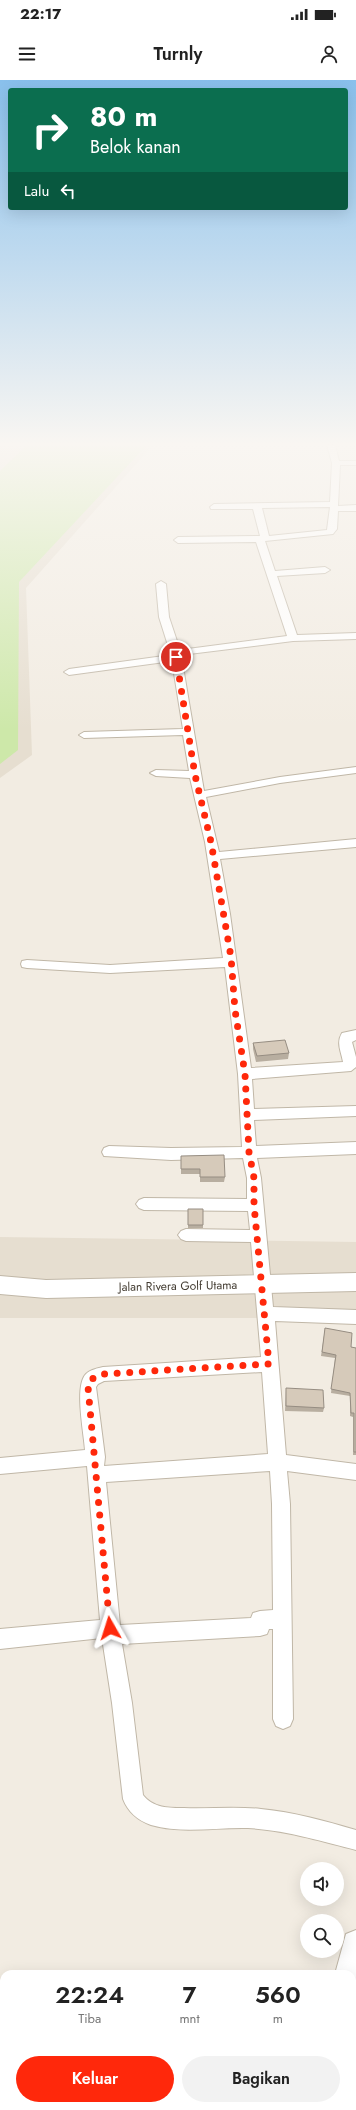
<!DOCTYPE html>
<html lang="id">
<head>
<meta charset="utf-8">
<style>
	body { margin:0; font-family:Jost,sans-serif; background:#f2f2f2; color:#222; height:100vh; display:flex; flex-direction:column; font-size:15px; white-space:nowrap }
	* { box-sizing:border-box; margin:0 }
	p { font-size:13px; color:#767676 }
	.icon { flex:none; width:22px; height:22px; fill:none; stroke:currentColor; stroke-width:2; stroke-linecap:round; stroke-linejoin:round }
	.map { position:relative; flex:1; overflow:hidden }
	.drawer { position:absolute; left:0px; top:1890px; width:356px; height:140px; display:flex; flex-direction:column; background:#fff; border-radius:12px 12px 0 0; box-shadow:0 4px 16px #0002 }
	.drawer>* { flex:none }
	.hud { position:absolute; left:8px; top:8px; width:340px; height:122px; border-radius:4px; box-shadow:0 4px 16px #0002; background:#0b6e4f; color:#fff; overflow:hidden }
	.buttons { position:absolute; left:300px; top:1782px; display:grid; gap:8px }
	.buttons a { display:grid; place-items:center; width:44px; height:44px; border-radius:50%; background:#fff; box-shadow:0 4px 16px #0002; font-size:20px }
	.pin { position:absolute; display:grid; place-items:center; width:34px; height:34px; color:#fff; margin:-17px; border:2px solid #fff; border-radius:50%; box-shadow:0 1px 4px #0007 }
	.me { position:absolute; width:44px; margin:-22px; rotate:354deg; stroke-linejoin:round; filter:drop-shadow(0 0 3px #0008) }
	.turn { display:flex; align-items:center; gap:14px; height:84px; padding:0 16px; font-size:18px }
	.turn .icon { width:52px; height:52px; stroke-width:2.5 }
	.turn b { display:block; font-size:28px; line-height:34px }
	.then { display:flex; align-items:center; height:38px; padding:0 16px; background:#0003; gap:8px; font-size:15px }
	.eta { display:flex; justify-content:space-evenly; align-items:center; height:68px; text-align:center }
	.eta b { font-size:24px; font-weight:600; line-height:28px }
	.button { display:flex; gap:8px; margin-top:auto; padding:8px 16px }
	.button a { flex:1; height:46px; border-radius:24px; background:#ff280b; color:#fff; font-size:16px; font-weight:600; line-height:46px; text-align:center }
	.button a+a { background:#f2f2f2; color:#222 }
	.status { display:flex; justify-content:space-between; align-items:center; height:28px; padding:0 20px; background:#fff; direction:ltr }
	.status svg { height:11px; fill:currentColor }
	header { display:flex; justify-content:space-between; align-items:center; height:52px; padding:0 16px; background:#fff; font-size:18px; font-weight:600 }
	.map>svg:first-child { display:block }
	.residential { fill:#e6ded0 }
	.green { fill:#cde8a9 }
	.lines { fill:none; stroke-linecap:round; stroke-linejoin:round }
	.minor-casing { stroke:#c0b7a7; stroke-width:2 }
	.tertiary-casing { stroke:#c0b7a7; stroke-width:2 }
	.minor { fill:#fff; fill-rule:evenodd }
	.tertiary { fill:#fff; fill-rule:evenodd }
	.wall { fill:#b8aea0 }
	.building { fill:#d6caba; stroke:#968d82 }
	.route { stroke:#ff280b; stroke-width:7; stroke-dasharray:0 12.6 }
	.labels { text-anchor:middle; stroke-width:3.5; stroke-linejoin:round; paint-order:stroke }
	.street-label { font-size:12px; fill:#433c32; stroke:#fff }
</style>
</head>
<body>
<div class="status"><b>22:17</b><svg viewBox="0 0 49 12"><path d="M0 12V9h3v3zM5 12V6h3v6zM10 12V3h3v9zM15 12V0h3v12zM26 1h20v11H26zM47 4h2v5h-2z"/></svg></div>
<header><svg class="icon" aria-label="menu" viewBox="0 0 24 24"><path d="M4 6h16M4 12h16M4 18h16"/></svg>Turnly<svg class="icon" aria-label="person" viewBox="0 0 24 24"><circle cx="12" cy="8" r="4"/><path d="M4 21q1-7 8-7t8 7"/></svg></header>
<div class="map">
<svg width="356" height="2030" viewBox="0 0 356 2030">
	<rect width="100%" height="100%" fill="#f2ece2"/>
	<path class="residential" d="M0,365H153L26,508L32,675L0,698Z
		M0,1157L356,1162V1238H0Z"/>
	<path class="green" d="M27,365H147L19,502L18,670L0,684V391Z"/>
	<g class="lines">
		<defs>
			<path id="minor" d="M327,365H335L339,381H356V385H340L338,426L356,425V431H338L337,449L333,454L265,461L275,491L325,487L330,490L325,493L277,496L297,555L356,553V559L293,561L181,575L204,711L280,697L356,687V693L280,703L206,717L219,772L356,759V767L220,779L230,834L251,988L343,982C341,971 336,963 342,953L356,950V960L352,962L356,977V987L351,991L252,999L254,1029L356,1026V1036L254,1040L256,1066L356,1062V1074L257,1078L261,1098L273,1227L356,1230V1244L275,1241L286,1375L356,1384V1400L287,1391L290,1424L293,1639L290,1646L283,1649L276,1646L273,1639V1549H269L267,1554L260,1556L122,1564L132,1623L143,1715C153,1728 169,1728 184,1728C210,1729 235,1726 261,1729C293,1732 325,1741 356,1750V1770C321,1761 285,1750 248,1748C217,1747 182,1754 151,1745C137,1740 128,1732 123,1719L112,1623L102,1558L0,1569V1549L100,1540L87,1386L0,1394V1378L85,1370C84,1353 74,1306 86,1294C90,1290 98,1288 103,1287L261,1277L251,1162L186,1161L181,1159L178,1155L181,1151L186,1149L250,1150L248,1131L144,1130L139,1128L136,1124L139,1120L144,1118L247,1119V1098L243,1078L171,1080L104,1076L102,1072L104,1068L109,1066L171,1068L242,1067L238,994L225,887L110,893L27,888L22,887L21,884L22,881L27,880L110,885L223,878L205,762L190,698L156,696L150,693L156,690L189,691L183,655L84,658L79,655L84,652L183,649L172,581L69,595L64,592L69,589L171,575L159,537L156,504L161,501L166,504L169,537L180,570L287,556L256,462L178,463L174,460L178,457L260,456L253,429H211L210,427L214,424L330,422L332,383ZM330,427L327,450L269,456L262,428ZM262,1292L268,1374L104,1386L105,1377L96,1307L98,1304L104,1301ZM270,1391L272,1424L273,1530L260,1531L253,1533L251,1538L120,1545L106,1402Z"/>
			<path id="tertiary" d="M356,1193V1211L46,1218L0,1214V1196L46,1200Z
				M356,1850V1905L352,1907V1894H335L346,1854Z
				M293,2026H323L322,2030H292Z"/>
		</defs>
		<use href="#minor" class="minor-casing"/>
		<use href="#tertiary" class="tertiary-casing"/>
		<use href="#minor" class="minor"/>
		<use href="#tertiary" class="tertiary"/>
	</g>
	<path class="wall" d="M253,963L289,973L288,979L256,982L253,969Z
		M181,1076L225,1097L224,1102H200V1094H181Z
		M188,1129L203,1145V1148H188Z
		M325,1248L351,1267L356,1268V1375H353V1337L350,1336V1316L331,1313L335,1278L321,1276Z
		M286,1308L324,1328L323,1332L285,1331Z"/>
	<path class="building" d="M285,960L289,973L257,976L253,963Z
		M224,1075L225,1097H200V1089H181V1076Z
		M188,1129H203V1145H188Z
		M325,1248L352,1253L351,1267L356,1268V1372H354V1333H351L350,1313L331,1309L336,1275L322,1272Z
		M286,1308L323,1310L324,1328L286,1326Z"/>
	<linearGradient id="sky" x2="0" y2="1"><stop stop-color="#89c0ec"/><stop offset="0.56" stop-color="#f9f6f2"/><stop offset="1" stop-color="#f9f6f2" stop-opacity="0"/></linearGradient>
	<rect width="356" height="650" fill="url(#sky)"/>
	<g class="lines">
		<path class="route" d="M110,1548L88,1307L92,1299L103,1294L269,1284L254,1125V1098L249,1072L245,994L235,930L231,877L211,762L195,695L176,577"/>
	</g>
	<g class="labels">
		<g class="street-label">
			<text transform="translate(178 1206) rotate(-1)" y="4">Jalan Rivera Golf Utama</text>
		</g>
	</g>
</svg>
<div class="buttons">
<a><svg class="icon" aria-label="sound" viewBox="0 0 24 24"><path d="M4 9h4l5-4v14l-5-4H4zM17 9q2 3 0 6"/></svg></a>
<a><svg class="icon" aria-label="search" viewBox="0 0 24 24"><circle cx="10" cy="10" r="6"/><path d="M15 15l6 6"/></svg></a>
</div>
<div class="pin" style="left:176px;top:577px;background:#d93025"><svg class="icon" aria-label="arrive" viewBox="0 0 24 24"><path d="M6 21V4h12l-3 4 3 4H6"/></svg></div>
<svg class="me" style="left:110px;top:1548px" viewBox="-20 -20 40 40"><path d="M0-17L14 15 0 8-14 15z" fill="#ff280b" stroke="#fff" stroke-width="4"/></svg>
<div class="hud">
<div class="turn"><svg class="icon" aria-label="right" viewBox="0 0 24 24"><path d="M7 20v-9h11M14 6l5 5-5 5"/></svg><div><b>80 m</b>Belok kanan</div></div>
<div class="then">Lalu<svg class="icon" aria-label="left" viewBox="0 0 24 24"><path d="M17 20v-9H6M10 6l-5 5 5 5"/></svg></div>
</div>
<section class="drawer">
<div class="eta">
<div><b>22:24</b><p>Tiba</p></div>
<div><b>7</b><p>mnt</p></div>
<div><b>560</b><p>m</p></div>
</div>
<div class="button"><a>Keluar</a><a>Bagikan</a></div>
</section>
</div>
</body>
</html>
